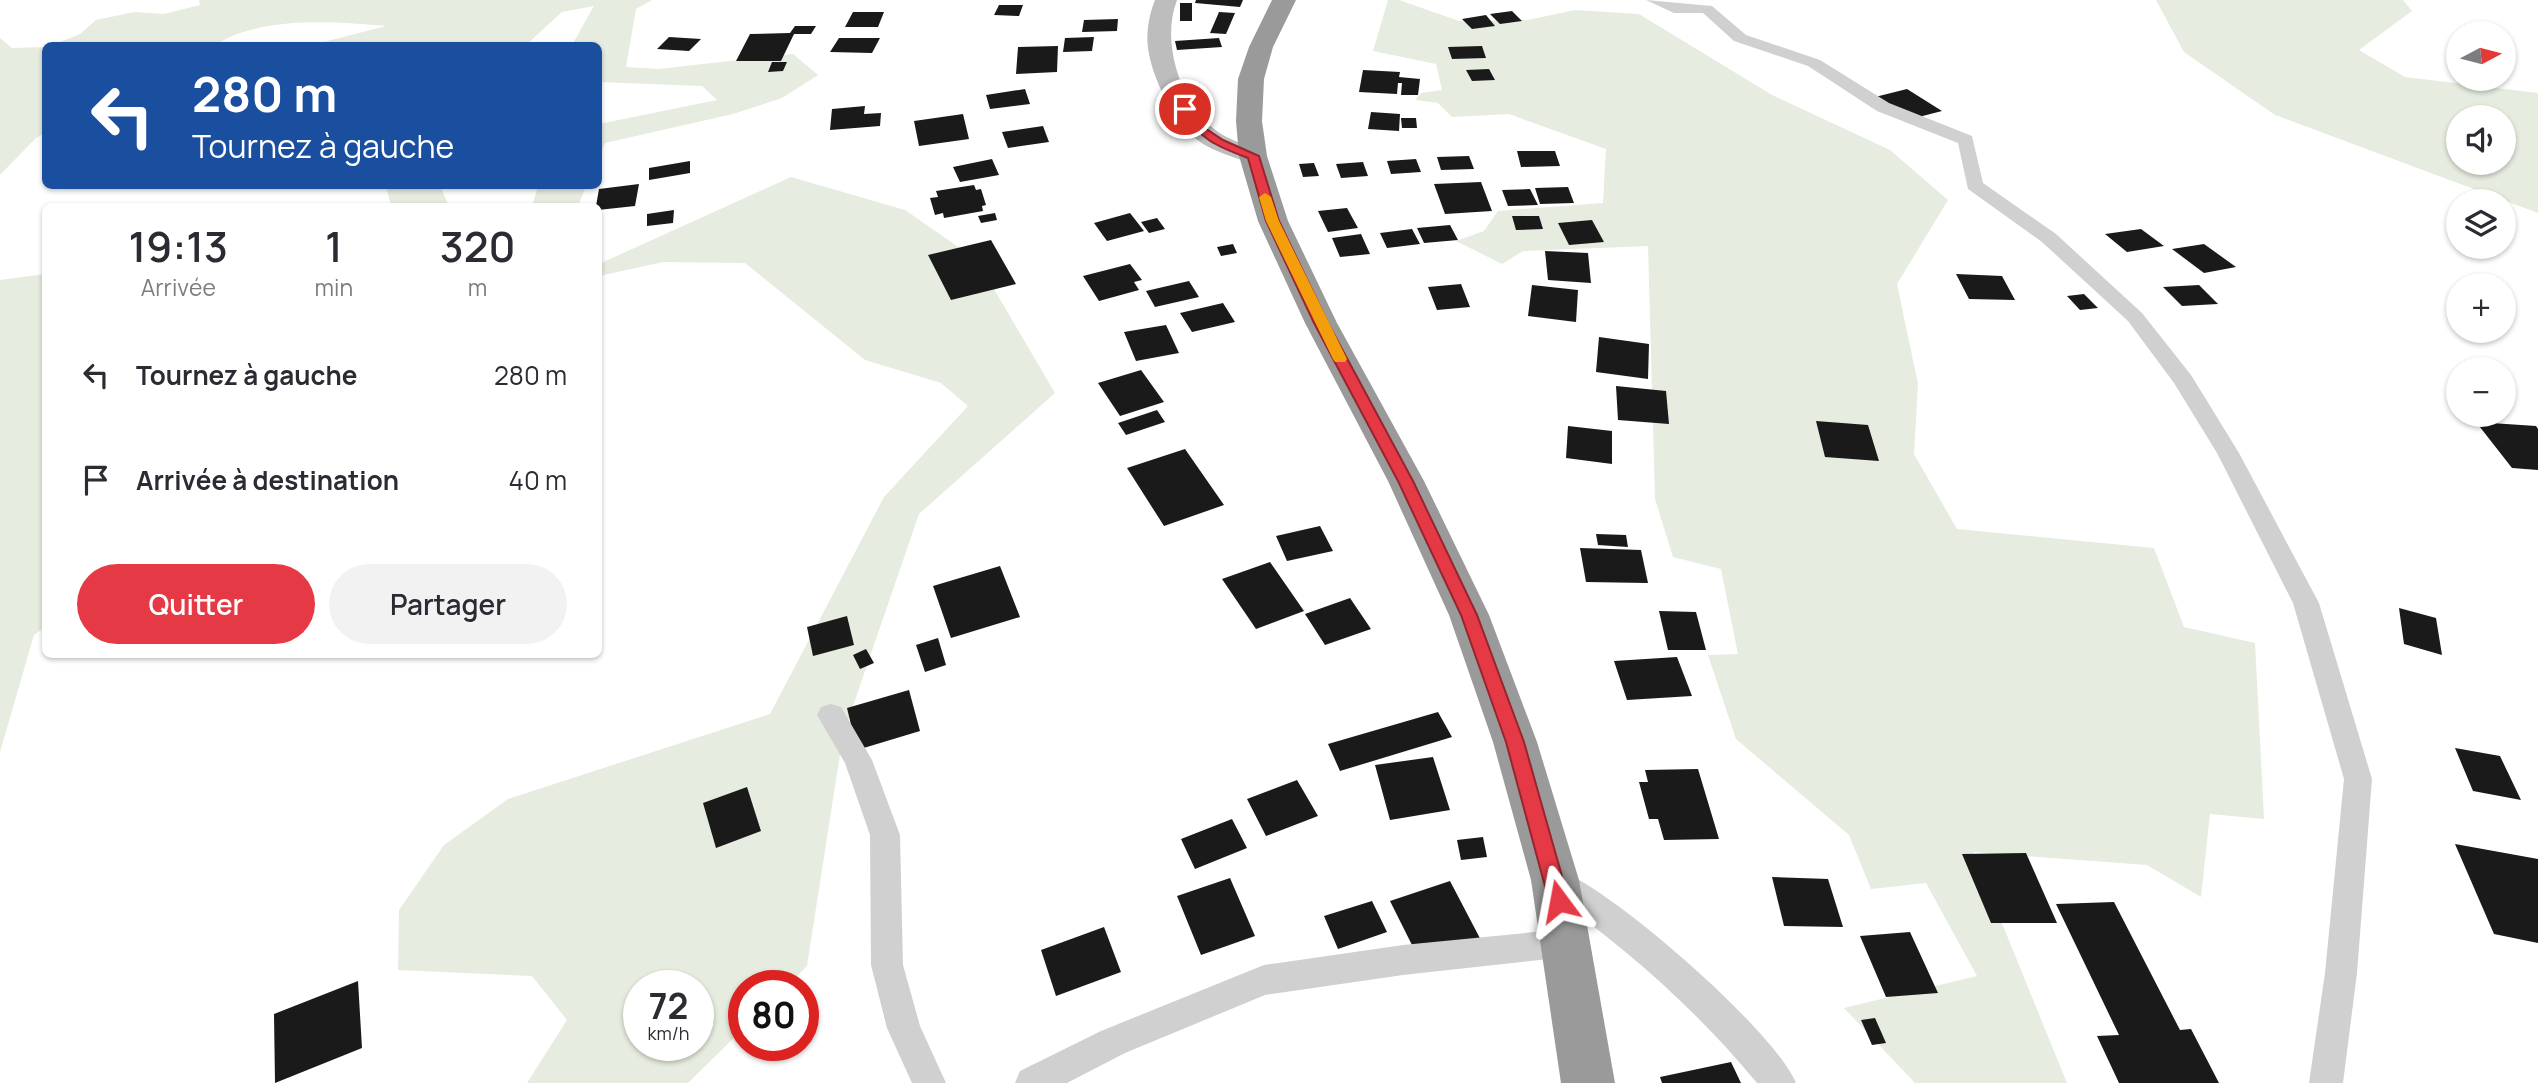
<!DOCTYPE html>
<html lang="fr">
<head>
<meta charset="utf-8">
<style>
	body { margin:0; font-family:Manrope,sans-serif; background:#f2f2f3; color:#2b2b33; height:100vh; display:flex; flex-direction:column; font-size:26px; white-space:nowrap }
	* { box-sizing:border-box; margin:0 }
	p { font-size:23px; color:#7c7c81 }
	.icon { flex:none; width:38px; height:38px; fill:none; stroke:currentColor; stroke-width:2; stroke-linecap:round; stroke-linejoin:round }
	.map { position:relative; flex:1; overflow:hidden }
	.sheet { position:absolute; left:42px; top:203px; width:560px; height:455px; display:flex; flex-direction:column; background:#fff; border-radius:10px; box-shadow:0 2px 5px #0004 }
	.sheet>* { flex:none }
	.banner { position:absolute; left:42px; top:42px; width:560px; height:147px; border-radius:10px; box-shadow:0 2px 5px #0004; background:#1a4fa0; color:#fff; overflow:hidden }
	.needle { width:46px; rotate:83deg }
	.tools { position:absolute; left:2446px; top:21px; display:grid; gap:14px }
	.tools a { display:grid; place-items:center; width:70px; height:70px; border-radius:50%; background:#fff; box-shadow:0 2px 5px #0004; font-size:35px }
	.speed { position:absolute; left:623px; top:970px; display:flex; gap:14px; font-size:35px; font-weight:700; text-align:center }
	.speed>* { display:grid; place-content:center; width:91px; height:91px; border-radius:50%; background:#fff; box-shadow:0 2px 5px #0004; line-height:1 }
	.speed small { font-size:18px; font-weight:400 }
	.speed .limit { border:10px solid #d22; background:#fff; color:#111 }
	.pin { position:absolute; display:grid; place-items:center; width:60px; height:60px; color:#fff; margin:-30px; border:4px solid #fff; border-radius:50%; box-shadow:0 2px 7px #0007 }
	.me { position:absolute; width:77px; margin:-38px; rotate:347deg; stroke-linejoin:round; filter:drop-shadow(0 0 5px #0008) }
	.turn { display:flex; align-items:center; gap:24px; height:147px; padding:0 35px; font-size:32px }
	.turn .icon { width:91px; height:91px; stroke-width:2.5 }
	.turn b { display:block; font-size:49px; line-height:60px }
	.eta { display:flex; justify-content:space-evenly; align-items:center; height:119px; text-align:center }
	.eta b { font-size:42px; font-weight:600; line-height:49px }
	.cta { display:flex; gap:14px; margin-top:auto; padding:14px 35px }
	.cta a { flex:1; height:80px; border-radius:42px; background:#e63946; color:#fff; font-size:28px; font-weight:600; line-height:80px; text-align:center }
	.cta a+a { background:#f2f2f3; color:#2b2b33 }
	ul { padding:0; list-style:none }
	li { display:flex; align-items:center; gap:21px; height:105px; padding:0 35px }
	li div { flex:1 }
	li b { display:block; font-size:26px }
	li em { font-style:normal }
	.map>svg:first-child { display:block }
	.green { fill:#e6ecdf; fill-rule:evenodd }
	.building { fill:#1a1a1a }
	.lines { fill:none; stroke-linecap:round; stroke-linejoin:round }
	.street { fill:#d0d0d0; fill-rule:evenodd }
	.secondary { fill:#bdbdbd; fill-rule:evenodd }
	.highway { fill:#9a9a9a; fill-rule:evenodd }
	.route { fill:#e63946; stroke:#96252e; stroke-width:2 }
	.slow { fill:#f59e0b }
</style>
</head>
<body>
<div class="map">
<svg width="2538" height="1083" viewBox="0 0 2538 1083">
	<rect width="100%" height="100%" fill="#fff"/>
	<path class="green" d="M199,0H652L636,9L626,67L658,69L793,54L818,75L782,98L733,114L605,143L599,157V124L717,100L702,86L599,82L598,46L572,45L594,6L562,12L526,45H312L386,26C333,21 260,16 215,45L50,46L80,34L96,20L134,12L164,14L200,5Z
		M1388,0H1399L1459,21L1528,20L1575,10L1639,14L1772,95L1890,150L1948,200L1897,284L1918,384L1914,454L1957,529L2154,548L2184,627L2255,643L2264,819L2210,814L2201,897L2147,865L1973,852L2067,1083H1915L1844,1008L1977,976L1926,883L1871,889L1849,835L1736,739L1708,655L1738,654L1721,569L1673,557L1655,499L1648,246L1523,251L1502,264L1456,241L1484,231L1498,211L1603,203L1606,149L1509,114L1452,117L1438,103L1415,100L1421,93L1442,90L1436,64L1373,51Z
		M2156,0H2403L2412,11L2359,50L2405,77L2538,93V213L2275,115L2184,52ZM2504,117V163H2459V117Z
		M0,38L12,48L46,47L45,133L36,138L0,175Z
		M791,177L905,210L977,260L1055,393L919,514L843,735L807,966L788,985H744V1028L688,1083H527L567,1020L532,976L398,970L399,910L444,845L508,799L770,714L884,497L968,406L941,383L865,360L745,263L663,262L599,276V264ZM639,985H698V1045H639Z
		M386,186H440L449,206H391Z
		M538,186H586L578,206H532Z
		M45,274V627L34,635L0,752V280Z"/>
	<path class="building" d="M1196,0H1243L1240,7L1195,3Z
		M1180,3H1192V21H1180Z
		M999,5H1023L1019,16L994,15Z
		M1512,11L1522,21L1500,24L1490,14Z
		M853,12H884L878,27H845Z
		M1219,12L1235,13L1226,34L1210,33Z
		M1486,15L1495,26L1472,29L1462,19Z
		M1118,19L1117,31L1082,32L1084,20Z
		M795,26H816L811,34H794L781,61H736L750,34L790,33Z
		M669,37L701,39L689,51L657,49Z
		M1094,37L1092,51L1063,52L1065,38Z
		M839,38H880L872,53L830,52Z
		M1219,38L1222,47L1177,50L1175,41Z
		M1058,46L1057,72L1016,74L1018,47Z
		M1482,46L1486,58L1452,59L1448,47Z
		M772,62H787L783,71L768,72Z
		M1489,69L1495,80L1472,81L1466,70Z
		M1363,70L1400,72L1399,77L1420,79L1418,95H1401L1402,83H1398L1397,94L1359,92Z
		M1025,89L1030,104L990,109L986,95Z
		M1907,89L1942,111L1911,119L1875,97Z
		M865,106L864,114L881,113L880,126L830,130L832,109Z
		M1371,112L1400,114L1399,131L1368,129Z
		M963,114L969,139L919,146L914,121Z
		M1401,118H1416L1417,128H1402Z
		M1043,126L1049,142L1008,148L1002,132Z
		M1517,151H1555L1560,166L1521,167Z
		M1469,156L1474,169L1441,170L1437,157Z
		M992,159L999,175L960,182L953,167Z
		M1416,159L1421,172L1391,174L1387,161Z
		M690,161V173L649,180V168Z
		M1363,162L1368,176L1341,178L1336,164Z
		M1314,163L1319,176L1303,177L1299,164Z
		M1481,182L1492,211L1445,214L1434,184Z
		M639,184L635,206L598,210V206H596L599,189Z
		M974,185L976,190L981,189L986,205L982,206L983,211L944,218L943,213L935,215L930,198L938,197L936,191Z
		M1568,187L1574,203L1540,204L1535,188Z
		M1530,189L1538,205L1508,206L1502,190Z
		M1347,208L1358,228L1328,232L1318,211Z
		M674,210L673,223L647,226V214Z
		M995,213L997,220L981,223L978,216Z
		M1130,213L1144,231L1107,241L1094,223Z
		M1512,216H1539L1543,229L1516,230Z
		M1157,218L1165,229L1149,233L1141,222Z
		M1592,220L1604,242L1569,245L1558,223Z
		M1450,225L1458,240L1424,243L1417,228Z
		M1412,229L1420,244L1387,248L1380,233Z
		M2141,229L2164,246L2127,252L2105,234Z
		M1361,234L1370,254L1340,257L1332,238Z
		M991,240L1016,284L951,300L928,255Z
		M1233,244L1237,253L1221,256L1217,247Z
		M2204,244L2236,267L2204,273L2172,249Z
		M1545,251L1588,253L1591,283L1548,280Z
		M1130,264L1142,280L1134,282L1139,290L1099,301L1083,276Z
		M1956,274L2002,276L2015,300L1969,299Z
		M1189,281L1199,297L1155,307L1146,291Z
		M1461,284L1470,307L1437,310L1428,287Z
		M1532,285L1578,290L1576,322L1528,316Z
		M2199,285L2218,304L2182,306L2163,287Z
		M2084,294L2098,308L2080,310L2067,296Z
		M1223,303L1235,322L1192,332L1180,313Z
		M1166,325L1179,353L1136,361L1124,332Z
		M1599,337L1649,344L1648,379L1596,372Z
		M1141,370L1164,402L1120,416L1098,383Z
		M1616,386L1666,391L1669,424L1618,420Z
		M1157,410L1165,422L1126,435L1118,423Z
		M1816,421L1868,425L1879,461L1825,457Z
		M2476,422L2536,426L2538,429V470L2512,468Z
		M1568,426L1612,431V464L1566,458Z
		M1185,449L1224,505L1164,526L1127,468Z
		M1320,526L1333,551L1287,561L1276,536Z
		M1596,534L1626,535L1628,547L1598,545Z
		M1580,548L1641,550L1648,583L1586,582Z
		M1270,562L1304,611L1256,629L1222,579Z
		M1000,566L1020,617L951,638L933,586Z
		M1350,598L1371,629L1325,645L1305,614Z
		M2399,608L2436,618L2442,655L2404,644Z
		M1659,611L1696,612L1706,650H1668Z
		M847,616L854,645L813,656L807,627Z
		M938,638L946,665L925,672L916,645Z
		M866,649L874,663L860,669L853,655Z
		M1677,657L1692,696L1627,700L1614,661Z
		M909,690L920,731L857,750L847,708Z
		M1438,712L1452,737L1340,771L1328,744Z
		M2455,748L2500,756L2521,800L2473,791Z
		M1433,757L1450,810L1390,820L1375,765Z
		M1698,769L1719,839L1664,840L1658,819H1649L1639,782H1648L1645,770Z
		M1297,780L1318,816L1266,836L1247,799Z
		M747,787L761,831L716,848L703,803Z
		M1232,819L1247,848L1195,869L1181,839Z
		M1483,837L1487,857L1461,860L1457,840Z
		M2455,844L2538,859V943L2494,934Z
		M2026,853L2057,923H1991L1962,854Z
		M1772,877L1828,879L1843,927L1784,926Z
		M1230,878L1255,936L1201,955L1177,896Z
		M1450,881L1484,946L1423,967L1390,901Z
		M1372,901L1387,932L1338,949L1324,916Z
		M2114,902L2180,1030L2191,1029L2219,1083H2119L2097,1036L2119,1035L2056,904Z
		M1104,927L1121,972L1056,996L1041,950Z
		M1910,932L1938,993L1886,997L1860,936Z
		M358,981L362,1048L275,1083L274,1014Z
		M1875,1018L1886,1043L1872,1045L1861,1020Z
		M1731,1062L1741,1083H1662L1660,1077Z"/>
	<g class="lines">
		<path class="street" d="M1646,0L1712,6L1746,35L1820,60L1889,103L1972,136L1983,183L2056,234L2142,313L2191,375L2239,453L2319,603L2372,779L2357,973L2343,1083H2309L2325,973L2344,779L2293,603L2217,453L2174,383L2128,321L2042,242L1968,189L1958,143L1877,111L1808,66L1734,41L1703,13H1674Z
			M831,704L841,707L872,760L900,835L903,965L920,1026L946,1083H912L887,1028L871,965L870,835L845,763L817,715L821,707Z
			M1557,869C1611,888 1774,1030 1796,1083H1757C1694,1007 1627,949 1546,891L1542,882L1546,873Z
			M1566,929L1577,933L1582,943L1577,953L1566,957L1403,975L1265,995L1125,1053L1067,1083H1015L1020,1071L1101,1031L1264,965L1403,945Z"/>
		<path class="secondary" d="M1155,0H1177C1161,41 1179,99 1213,128C1227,140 1245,144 1262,151L1266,156L1262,161C1250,164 1242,160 1230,156C1219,152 1206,147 1196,139C1173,120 1152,78 1148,48C1146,32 1149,15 1155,0Z"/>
		<path class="highway" d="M1272,0H1296L1273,47L1264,79L1262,121L1267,156L1288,221L1337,323L1424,481L1489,615L1537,742L1579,880L1615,1083H1561L1531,880L1493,742L1449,615L1388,481L1305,323L1258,221L1239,156L1236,121L1238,79L1249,47Z"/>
	</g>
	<path class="route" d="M1182,107H1189L1205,128L1223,140L1259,156L1279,221L1328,323L1413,481L1477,615L1524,742L1569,901L1566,907L1559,910L1552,907L1549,901L1506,742L1461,615L1398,481L1314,323L1266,221L1248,158C1213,145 1202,140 1180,109Z"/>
	<path class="slow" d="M1265,193L1271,197L1279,221L1347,359L1345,362H1335L1333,359L1266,221L1259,197Z"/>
</svg>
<div class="tools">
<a><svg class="needle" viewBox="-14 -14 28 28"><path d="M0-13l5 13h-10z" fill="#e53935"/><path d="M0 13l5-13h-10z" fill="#7c7c81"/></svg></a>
<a><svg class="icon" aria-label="sound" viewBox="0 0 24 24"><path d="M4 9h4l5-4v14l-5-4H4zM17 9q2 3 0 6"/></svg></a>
<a><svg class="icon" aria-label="layers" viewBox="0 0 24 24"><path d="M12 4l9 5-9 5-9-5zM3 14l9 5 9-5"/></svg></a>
<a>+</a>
<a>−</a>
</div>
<div class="speed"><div>72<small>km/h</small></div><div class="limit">80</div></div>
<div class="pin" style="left:1185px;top:109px;background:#d93025"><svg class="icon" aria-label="arrive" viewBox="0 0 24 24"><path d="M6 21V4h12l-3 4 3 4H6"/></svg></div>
<svg class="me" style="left:1559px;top:901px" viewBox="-20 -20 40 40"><path d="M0-17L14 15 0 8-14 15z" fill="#e63946" stroke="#fff" stroke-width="4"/></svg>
<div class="banner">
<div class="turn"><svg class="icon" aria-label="left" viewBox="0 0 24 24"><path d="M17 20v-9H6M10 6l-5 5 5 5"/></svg><div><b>280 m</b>Tournez à gauche</div></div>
</div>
<section class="sheet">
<div class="eta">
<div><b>19:13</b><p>Arrivée</p></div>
<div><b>1</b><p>min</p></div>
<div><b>320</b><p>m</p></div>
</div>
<ul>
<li><svg class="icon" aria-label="left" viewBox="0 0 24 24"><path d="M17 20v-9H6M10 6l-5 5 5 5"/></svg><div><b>Tournez à gauche</b></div><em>280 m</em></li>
<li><svg class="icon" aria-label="arrive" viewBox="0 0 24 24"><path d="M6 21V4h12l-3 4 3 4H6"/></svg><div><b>Arrivée à destination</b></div><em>40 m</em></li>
</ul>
<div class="cta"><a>Quitter</a><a>Partager</a></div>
</section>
</div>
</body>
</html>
